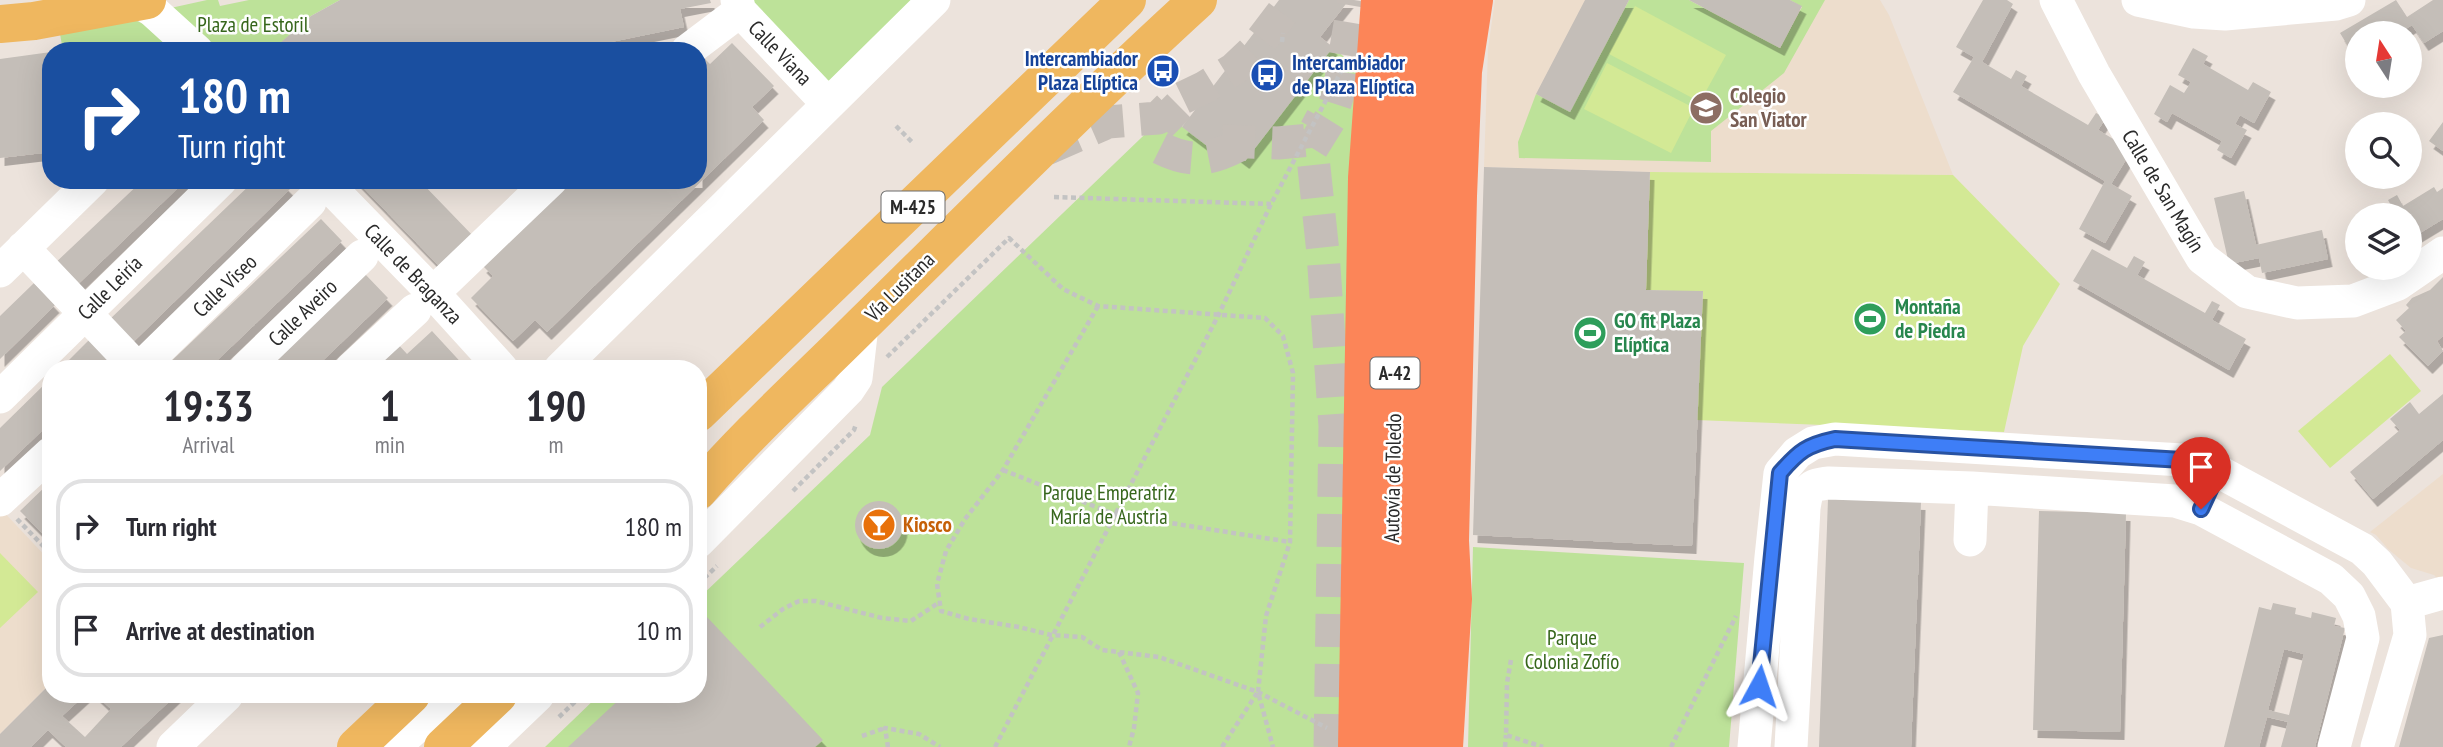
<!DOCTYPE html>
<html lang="en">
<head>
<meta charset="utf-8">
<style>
	body { margin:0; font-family:"PT Sans Narrow",sans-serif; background:#f2f2f3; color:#2b2b33; height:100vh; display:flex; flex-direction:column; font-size:26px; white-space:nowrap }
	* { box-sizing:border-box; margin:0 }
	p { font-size:23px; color:#7c7c81 }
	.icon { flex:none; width:38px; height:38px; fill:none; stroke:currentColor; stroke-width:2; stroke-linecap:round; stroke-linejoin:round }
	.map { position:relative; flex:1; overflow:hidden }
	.side { position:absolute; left:42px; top:360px; width:665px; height:343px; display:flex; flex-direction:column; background:#fff; border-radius:28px; box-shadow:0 7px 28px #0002 }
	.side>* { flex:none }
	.top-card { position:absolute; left:42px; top:42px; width:665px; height:147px; border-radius:28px; box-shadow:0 7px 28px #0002; background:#1a4fa0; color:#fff; overflow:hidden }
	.needle { width:46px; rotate:348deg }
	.fabs { position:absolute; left:2345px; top:21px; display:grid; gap:14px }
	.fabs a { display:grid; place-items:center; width:77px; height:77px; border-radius:50%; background:#fff; box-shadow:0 7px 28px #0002; font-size:35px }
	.pin { position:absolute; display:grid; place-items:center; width:60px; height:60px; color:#fff; margin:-72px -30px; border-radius:50% 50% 50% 0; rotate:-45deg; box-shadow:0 0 7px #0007 }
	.pin .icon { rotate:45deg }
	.me { position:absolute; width:77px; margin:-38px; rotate:5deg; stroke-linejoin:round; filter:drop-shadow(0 0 5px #0008) }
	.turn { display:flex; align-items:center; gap:24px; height:147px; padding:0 21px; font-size:32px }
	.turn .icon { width:91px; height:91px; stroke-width:2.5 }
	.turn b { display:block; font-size:49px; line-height:60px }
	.eta { display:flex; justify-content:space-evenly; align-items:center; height:119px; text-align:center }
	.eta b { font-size:42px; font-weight:800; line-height:49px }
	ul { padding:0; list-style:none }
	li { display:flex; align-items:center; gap:21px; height:94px; margin:0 14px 10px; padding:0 7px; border:4px solid #e1e1e2; border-radius:28px }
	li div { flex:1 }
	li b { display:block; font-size:26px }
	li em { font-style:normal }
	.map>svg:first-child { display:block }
	.education { fill:#edddcc }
	.green { fill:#bde299 }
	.pitch { fill:#d3e995 }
	.building { fill:#c4beb8; fill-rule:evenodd; filter:url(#shadow) }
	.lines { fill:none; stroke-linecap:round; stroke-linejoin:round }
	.minor-tunnel { stroke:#c5beb8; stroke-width:33; stroke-dasharray:33 17; stroke-linecap:butt }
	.path { stroke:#c3c3c3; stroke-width:4.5; stroke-dasharray:5 3.5; stroke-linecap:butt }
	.minor { stroke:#fff; stroke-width:33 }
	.major { stroke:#efb75f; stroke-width:38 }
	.highway { stroke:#fc8558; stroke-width:38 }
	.route-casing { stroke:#2852a1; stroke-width:18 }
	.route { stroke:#3e7ef7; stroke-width:12 }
	.labels { text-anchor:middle; stroke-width:5; stroke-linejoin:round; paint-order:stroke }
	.shield { fill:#fff; stroke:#6a6a6a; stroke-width:2 }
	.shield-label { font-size:19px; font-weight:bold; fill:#2a2a2a }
	.park-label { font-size:21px; fill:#36661b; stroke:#fff }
	.street-label { font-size:21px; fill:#2a2a2a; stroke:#fff }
	.transit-label { font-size:21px; font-weight:bold; fill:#164399; stroke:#fff; text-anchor:end }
	.education-label { font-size:21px; font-weight:bold; fill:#785e54; stroke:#fff; text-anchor:start }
	.leisure-label { font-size:21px; font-weight:bold; fill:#27864d; stroke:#fff; text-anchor:start }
	.food-label { font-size:21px; font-weight:bold; fill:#c56008; stroke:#fff; text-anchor:start }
</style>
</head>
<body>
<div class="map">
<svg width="2443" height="747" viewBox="0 0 2443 747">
	<defs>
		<filter id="shadow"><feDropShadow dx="4.5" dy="8" stdDeviation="0" flood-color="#0004"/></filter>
	</defs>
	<rect width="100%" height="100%" fill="#ece3dc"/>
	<path class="education" d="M1495,0H1880L1889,15L1953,175L1650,172L1484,167L1488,49Z
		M2443,474V577L2437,578L2434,575L2411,568L2388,549L2376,535L2370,532Z
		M0,508L51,562V683L0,734Z"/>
	<path class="green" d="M207,0H218L220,6L249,0H340L311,16L272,51H204L166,9Z
		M737,0H934L828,104Z
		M1629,0H1689L1780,48L1802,7L1790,0H1825L1784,73L1711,131V162L1519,158L1518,142L1536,94L1570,111Z
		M129,17L160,32L179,51H63L59,28Z
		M1333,47L1362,73L1346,747H545L599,695H698V599L870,435L882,387L1166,114L1222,157L1229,149L1245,161Z
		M1473,547L1744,563L1729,747H1468Z"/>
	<path class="pitch" d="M1635,6L1726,55L1700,102L1609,54Z
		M1607,63L1694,108L1671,153L1584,109Z
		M1650,172L1953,175L2060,284L2023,346L2004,432L1696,420L1703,292L1646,290Z
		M2390,354L2421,391L2330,468L2298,431Z
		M0,553L38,592L0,628Z"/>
	<path class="building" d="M340,0H710L711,3L680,9L684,27L567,51H271L311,16Z
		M1279,0H1349L1320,37L1333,47L1245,161L1229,149L1222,157L1182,127Z
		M1585,0H1629L1570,112L1536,94Z
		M1689,0H1790L1802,6L1780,48Z
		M1983,0H2007L2013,4L1982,62L2011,79L2016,70L2027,76L2021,86L2088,125L2096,113L2106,118L2098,130L2132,150L2111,184L2132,196L2105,243L2079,229L2105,181L1953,92L1974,57L1956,47Z
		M2396,0L2407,17L2433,0H2443V31L2424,43L2412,25L2399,33H2357V61L2340,33Z
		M732,43L774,86L752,107L764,120L547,332L535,320L513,341L471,298L493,276L482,265L568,180H698V52L710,64Z
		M2193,48L2208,56L2203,64L2248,90L2253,82L2271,92L2254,123L2240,115L2235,124L2247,130L2231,158L2217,150L2222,141L2172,113L2167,122L2154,114L2170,85L2184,93L2191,82L2178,75Z
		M51,52V152L0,158V59Z
		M2443,122V151L2429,141Z
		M1484,167L1650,172L1646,290L1703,291L1692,546L1473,535Z
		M143,180H186L74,288L52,266Z
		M255,180H281L290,189L130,345L108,321Z
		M356,180H419L476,239L443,270Z
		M2434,187L2437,192L2443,188V219L2410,239V215H2388L2394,211L2388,200L2397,195L2403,206Z
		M2244,191L2256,245L2322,230L2328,259L2262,273L2259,258L2229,264L2214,198Z
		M321,219L342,241L208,369H163Z
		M2092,249L2127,268L2134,256L2145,262L2137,275L2205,313L2212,301L2220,305L2212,320L2246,339L2229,370L2073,281Z
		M365,274L388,298L314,369H268Z
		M2443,277V336L2437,341L2443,351L2428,366L2399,337L2406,331L2396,320L2409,308L2406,305L2412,298L2430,290Z
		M34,283L55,305L0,359V316Z
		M432,331L467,369H420L418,367L416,369H367L396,342L407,354Z
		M89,340L111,362L104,369H60Z
		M51,378V422L0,471V428Z
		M2443,394V440L2373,499L2350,472L2400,430L2390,419L2410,402L2419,414Z
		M51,481V524L42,533L20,511Z
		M1828,499L1921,502L1911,747H1819Z
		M855 525a24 24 0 1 1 48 0a24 24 0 1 1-48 0Z
		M2039,511L2126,513L2120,732L2033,730Z
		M2273,603L2296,608L2295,614L2311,618L2312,612L2336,618L2334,626L2345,628L2315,747H2281L2288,722L2267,717L2259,747H2224L2259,607L2271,610ZM2284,649L2304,654L2289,715L2268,710Z
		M707,617L823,740L815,747H568L624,695H698V625Z
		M2443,635V747H2399L2429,638Z
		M51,683V695H85L62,716L85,737L111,709L96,695H118L123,700L129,695H176L121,747H66L48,730L31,747H0V734Z"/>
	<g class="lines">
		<path class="minor-tunnel" d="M1179,106L1160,125V148C1194,165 1213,159 1245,142
			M1222,141L1278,143L1310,140L1322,118
			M1046,149L1108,122L1158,118L1174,102L1205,87L1234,69L1254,50L1292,0
			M1330,747L1335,426L1323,253L1312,148L1330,119L1339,91L1354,0"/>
		<path class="path" d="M1282,42L1283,33
			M896,126L912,142
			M1054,197L1271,204
			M1098,306L1003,470L965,519L946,551L937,584L941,611L969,619L1019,627L1051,635L1082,637L1102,650L1159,657L1258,692L1327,728
			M887,357L1009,238L1063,289L1098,306L1265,318L1283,336L1293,373L1290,542L1266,616L1258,692L1273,747
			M1003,470L1114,514L1290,542
			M793,491L854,430L856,424
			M17,519L51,554
			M698,584L717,566
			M760,627L783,609L799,601H816L882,618L911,621L940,602
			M1119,652L1138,693L1134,728L1129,747
			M1511,660L1507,683L1506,735L1543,747
			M559,717L582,695
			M862,736L885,728
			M888,747L885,728L919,734L940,747
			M995,747L1219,314L1271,204L1343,68
			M1222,747L1257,693
			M1505,747L1506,735
			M1671,747L1736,616"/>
		<path class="minor" d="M137,0L153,11L197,51
			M737,0L740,11L828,104
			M2056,0L2094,74L2202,258L2247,292L2297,303L2353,301L2398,284L2443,253
			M2138,0L2194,12L2225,14L2336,4L2349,0
			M687,51L740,11
			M323,180L433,293L502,369
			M23,248L138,369
			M0,271L93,180
			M433,293L551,180
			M139,369L310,202
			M245,369L362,256
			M351,369L415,310
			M560,369L934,0
			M0,397L221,180
			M0,500L51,453
			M1970,540L1972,488
			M698,542L848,390L856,378L862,326
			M2407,603L2443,593
			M173,747L227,695
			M394,747L452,695
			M484,747L538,695
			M1754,747L1771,557L1780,473L1797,453L1813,443L1835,439L2199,461L2362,549L2377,563L2407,603
			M1791,747L1804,508C1807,489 1808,485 1829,483L1972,488L2175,501L2201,509L2331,579L2349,596L2359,616L2363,638L2334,747
			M2377,747L2410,635L2407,603"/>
		<path class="major" d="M0,24L34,21L147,0
			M698,413L1127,0
			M698,491C749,432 807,380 862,325C973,216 1083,105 1198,0
			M356,747L411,695
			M443,747L498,695"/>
		<path class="highway" d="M1357,747L1367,178L1380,0
			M1386,747L1393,502L1399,140L1411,0
			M1416,747L1430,140L1441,0
			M1444,747L1453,599L1450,541L1458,196L1463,71L1474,0"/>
	</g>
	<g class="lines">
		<defs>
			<path id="route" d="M1759,686L1780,473C1799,451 1807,445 1835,439L2199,461L2219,470L2201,509"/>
		</defs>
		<use href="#route" class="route-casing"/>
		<use href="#route" class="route"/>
	</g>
	<defs>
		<symbol id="bus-disc" viewBox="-11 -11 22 22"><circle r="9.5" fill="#1a4fb4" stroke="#fff"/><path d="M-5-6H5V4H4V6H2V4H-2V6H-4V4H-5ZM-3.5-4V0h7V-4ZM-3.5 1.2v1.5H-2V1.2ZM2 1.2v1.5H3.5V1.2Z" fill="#fff"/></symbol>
		<symbol id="school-disc" viewBox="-11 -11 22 22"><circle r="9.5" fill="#8d6e63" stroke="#fff"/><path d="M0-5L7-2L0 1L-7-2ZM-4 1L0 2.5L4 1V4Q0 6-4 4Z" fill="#fff"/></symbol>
		<symbol id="stadium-disc" viewBox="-11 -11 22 22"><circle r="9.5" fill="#2e9e5b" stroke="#fff"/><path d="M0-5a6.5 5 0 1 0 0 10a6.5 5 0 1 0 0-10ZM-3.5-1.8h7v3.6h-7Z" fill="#fff"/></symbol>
		<symbol id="bar-disc" viewBox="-11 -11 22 22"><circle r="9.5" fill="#e8710a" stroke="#fff"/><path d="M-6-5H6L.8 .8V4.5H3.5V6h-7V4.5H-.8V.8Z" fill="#fff"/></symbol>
	</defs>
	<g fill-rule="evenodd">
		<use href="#bus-disc" x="1144" y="52" width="38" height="38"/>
		<use href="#bus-disc" x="1248" y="56" width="38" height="38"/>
		<use href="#school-disc" x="1687" y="89" width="38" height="38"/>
		<use href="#stadium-disc" x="1851" y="300" width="38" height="38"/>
		<use href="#stadium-disc" x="1571" y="314" width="38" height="38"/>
		<use href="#bar-disc" x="860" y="506" width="38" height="38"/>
	</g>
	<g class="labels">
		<g class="shield">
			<rect x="881.5" y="191.5" width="63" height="31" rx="5"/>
			<rect x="1370.5" y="357.5" width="49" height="31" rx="5"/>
		</g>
		<g class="shield-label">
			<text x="913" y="214">M-425</text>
			<text x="1395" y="380">A-42</text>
		</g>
		<g class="park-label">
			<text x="253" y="32">Plaza de Estoril</text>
			<text x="1109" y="500">Parque Emperatriz<tspan x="1109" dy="24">María de Austria</tspan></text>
			<text x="1572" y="645">Parque<tspan x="1572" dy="24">Colonia Zofío</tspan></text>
		</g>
		<g class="street-label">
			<text transform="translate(780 53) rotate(46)" y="7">Calle Viana</text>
			<text transform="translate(2163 191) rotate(59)" y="7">Calle de San Magín</text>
			<text transform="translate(413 274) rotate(46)" y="7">Calle de Braganza</text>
			<text transform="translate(225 286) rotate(-44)" y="7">Calle Viseo</text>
			<text transform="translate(900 287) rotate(-45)" y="7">Vía Lusitana</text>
			<text transform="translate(110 288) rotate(-45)" y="7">Calle Leiría</text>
			<text transform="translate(303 313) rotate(-44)" y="7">Calle Aveiro</text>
			<text transform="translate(1393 478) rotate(-89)" y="7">Autovía de Toledo</text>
		</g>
		<g class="transit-label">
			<text x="1138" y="66">Intercambiador<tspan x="1138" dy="24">Plaza Elíptica</tspan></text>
			<text x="1292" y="70" text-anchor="start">Intercambiador<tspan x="1292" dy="24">de Plaza Elíptica</tspan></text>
		</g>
		<g class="education-label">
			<text x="1730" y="103">Colegio<tspan x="1730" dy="24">San Viator</tspan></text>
		</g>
		<g class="leisure-label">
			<text x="1895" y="314">Montaña<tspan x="1895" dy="24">de Piedra</tspan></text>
			<text x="1614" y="328">GO fit Plaza<tspan x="1614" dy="24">Elíptica</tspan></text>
		</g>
		<g class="food-label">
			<text x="903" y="532">Kiosco</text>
		</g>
	</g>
</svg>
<div class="fabs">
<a><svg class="needle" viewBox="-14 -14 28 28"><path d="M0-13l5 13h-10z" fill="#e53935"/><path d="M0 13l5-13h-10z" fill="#7c7c81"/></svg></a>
<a><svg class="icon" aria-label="search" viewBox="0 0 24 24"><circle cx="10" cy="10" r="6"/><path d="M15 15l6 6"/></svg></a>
<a><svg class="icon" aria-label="layers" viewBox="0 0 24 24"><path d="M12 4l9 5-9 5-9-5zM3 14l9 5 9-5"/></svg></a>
</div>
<div class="pin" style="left:2201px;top:509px;background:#d93025"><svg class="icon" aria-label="arrive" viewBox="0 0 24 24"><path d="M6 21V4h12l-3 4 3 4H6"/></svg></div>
<svg class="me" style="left:1759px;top:686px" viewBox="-20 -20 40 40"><path d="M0-17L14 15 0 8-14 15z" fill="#3e7ef7" stroke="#fff" stroke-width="4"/></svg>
<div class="top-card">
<div class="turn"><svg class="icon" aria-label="right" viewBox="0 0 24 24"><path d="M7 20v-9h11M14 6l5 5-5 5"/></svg><div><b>180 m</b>Turn right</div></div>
</div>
<section class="side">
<div class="eta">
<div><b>19:33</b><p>Arrival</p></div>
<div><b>1</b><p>min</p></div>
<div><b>190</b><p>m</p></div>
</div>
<ul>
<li><svg class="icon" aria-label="right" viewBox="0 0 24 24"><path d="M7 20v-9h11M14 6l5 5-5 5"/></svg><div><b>Turn right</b></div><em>180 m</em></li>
<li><svg class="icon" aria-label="arrive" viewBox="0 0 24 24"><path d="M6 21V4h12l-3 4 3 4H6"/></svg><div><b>Arrive at destination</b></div><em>10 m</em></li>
</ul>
</section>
</div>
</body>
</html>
